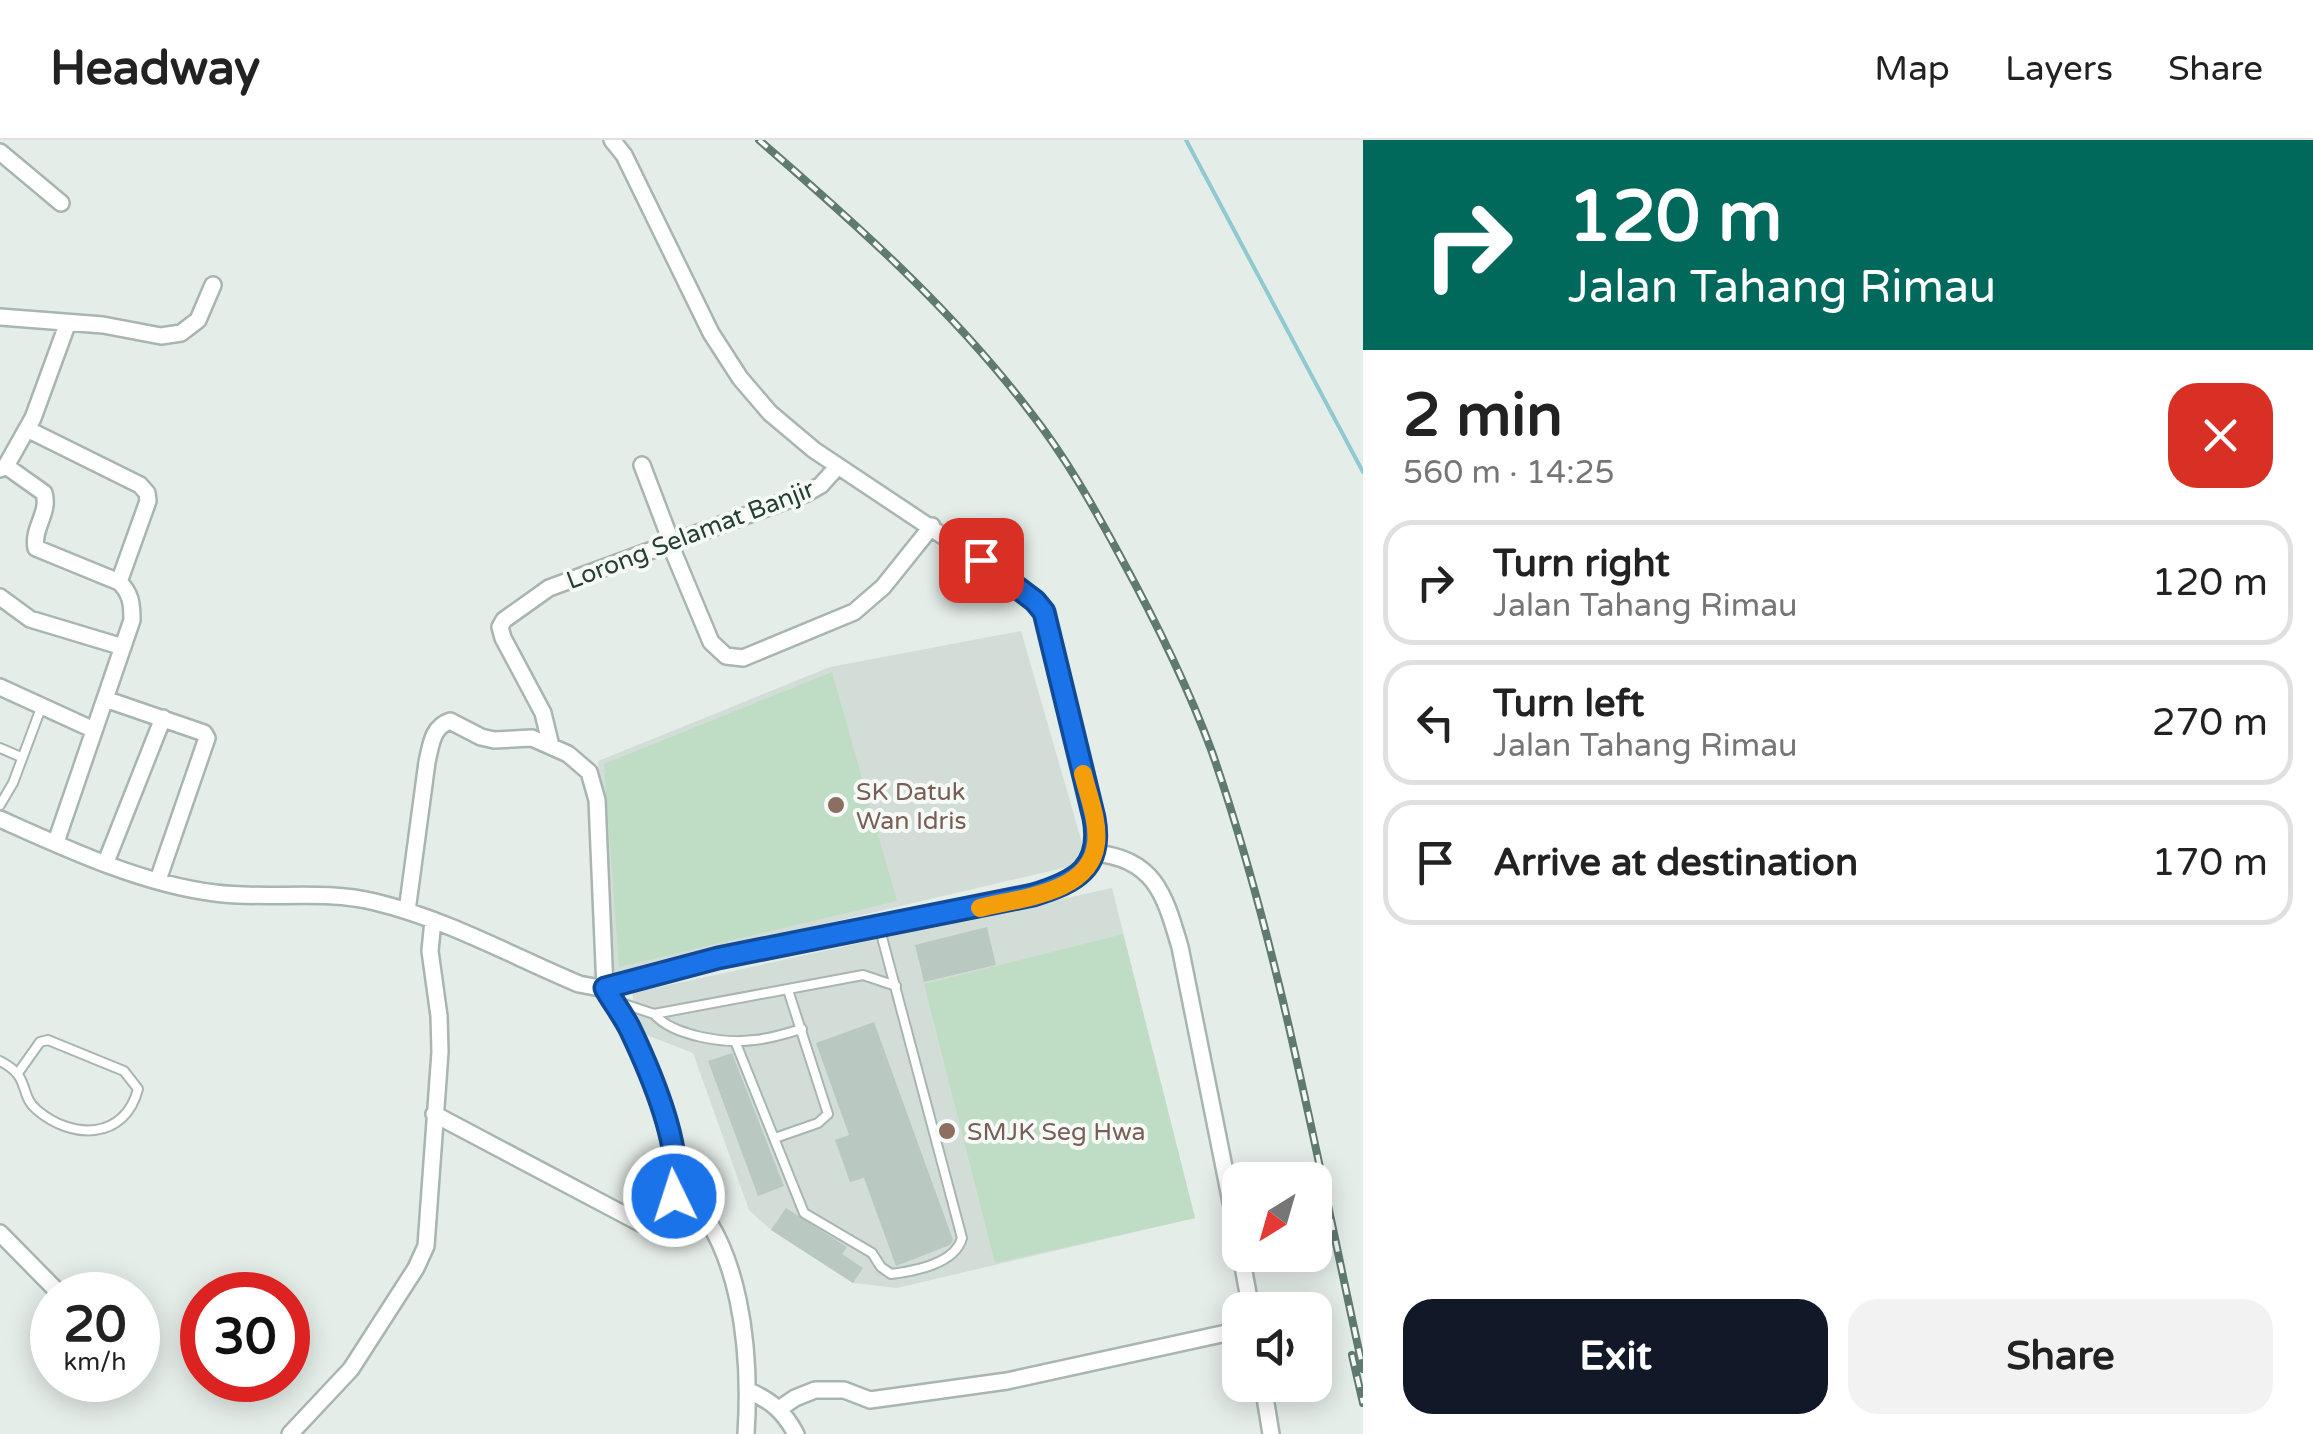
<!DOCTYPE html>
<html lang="en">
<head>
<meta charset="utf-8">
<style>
	body { margin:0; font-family:"Varela Round",sans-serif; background:#f2f2f2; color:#222; height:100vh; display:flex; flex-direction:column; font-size:38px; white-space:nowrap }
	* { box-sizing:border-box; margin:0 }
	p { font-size:32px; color:#767676 }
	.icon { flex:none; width:55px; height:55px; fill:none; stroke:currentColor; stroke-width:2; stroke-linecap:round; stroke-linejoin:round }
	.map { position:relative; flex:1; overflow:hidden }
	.panel { display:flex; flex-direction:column; background:#fff; width:950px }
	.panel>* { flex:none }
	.hud { background:#00695c; color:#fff; overflow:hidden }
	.needle { width:65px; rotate:217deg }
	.controls { position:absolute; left:1222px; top:1022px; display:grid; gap:20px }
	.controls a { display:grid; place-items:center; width:110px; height:110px; border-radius:20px; background:#fff; box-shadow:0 5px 25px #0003; font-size:50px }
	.speed { position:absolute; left:30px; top:1132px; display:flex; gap:20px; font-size:50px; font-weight:700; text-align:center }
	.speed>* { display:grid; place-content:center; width:130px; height:130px; border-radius:50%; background:#fff; box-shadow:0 5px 25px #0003; line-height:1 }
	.speed small { font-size:25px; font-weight:400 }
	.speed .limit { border:15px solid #d22; background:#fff; color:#111 }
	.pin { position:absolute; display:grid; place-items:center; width:85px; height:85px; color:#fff; margin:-42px; border-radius:20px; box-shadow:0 5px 15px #0006 }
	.me { position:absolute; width:110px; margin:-55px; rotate:356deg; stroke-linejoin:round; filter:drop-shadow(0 0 8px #0008) }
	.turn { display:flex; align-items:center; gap:35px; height:210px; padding:0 40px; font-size:45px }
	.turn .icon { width:130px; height:130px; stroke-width:2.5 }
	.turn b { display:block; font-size:70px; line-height:85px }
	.round { display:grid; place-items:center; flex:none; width:105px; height:105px; border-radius:30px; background:#f2f2f2 }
	.summary { display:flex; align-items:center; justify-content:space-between; height:170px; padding:0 40px }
	h1 { font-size:60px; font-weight:800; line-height:75px }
	.action { display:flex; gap:20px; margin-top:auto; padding:20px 40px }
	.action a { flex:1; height:115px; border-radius:30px; background:#111827; color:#fff; font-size:40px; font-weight:800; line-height:115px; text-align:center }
	.action a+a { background:#f2f2f2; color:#222 }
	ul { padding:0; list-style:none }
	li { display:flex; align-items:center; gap:30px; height:125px; margin:0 20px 15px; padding:0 20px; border:5px solid #e0e0e0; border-radius:30px }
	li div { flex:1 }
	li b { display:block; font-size:38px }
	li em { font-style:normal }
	header { display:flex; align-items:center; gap:60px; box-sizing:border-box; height:140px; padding:0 50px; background:#fff; border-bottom:2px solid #e0e0e0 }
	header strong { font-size:48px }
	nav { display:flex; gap:55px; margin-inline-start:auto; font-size:35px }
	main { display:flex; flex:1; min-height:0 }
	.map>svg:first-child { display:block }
	.built { fill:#d3ddd8 }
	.green { fill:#bfddc5 }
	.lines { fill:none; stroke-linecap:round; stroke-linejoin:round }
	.stream { stroke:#90c9d0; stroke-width:4 }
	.building { fill:#bac8c2 }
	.service-casing { stroke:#a8b5b0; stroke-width:12 }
	.minor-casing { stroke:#a8b5b0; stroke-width:20 }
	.service { stroke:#fff; stroke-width:8 }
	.minor { stroke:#fff; stroke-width:15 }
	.rail-casing { stroke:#5f7a71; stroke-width:8 }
	.rail { stroke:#f6faf7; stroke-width:4; stroke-dasharray:11; stroke-linecap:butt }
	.route-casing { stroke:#114b97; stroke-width:25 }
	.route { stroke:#1a73e8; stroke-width:18 }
	.slow { stroke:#f59e0b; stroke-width:18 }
	.education-dot { fill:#8d6e63; stroke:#f6faf7; stroke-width:4 }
	.labels { text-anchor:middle; stroke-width:8; stroke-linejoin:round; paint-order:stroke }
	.street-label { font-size:25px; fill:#253f36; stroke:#f6faf7 }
	.education-label { font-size:25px; fill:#785e54; stroke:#f6faf7; text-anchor:start }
</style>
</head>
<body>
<header>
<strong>Headway</strong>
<nav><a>Map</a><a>Layers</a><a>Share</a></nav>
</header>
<main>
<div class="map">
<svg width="1363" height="1294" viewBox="0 0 1363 1294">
	<rect width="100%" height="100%" fill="#e5ede9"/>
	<path class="built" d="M1021,491L1084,710L1072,726L614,833L598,621L830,527Z
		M1112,748L1195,1078L897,1148L853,1143L771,1090L749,1070L693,913L641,893L632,853Z"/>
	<path class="green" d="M832,532L897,761L619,827L604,624Z
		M1123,794L1195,1078L995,1123L924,844Z"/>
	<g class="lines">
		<path class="stream" d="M1186,0L1363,332"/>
	</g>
	<path class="building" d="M987,787L996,825L924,842L915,805Z
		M874,882L953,1100L950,1105L896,1126L864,1038L850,1042L835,1000L849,995L816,903Z
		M732,913L784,1046L758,1056L708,921Z
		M786,1068L847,1107L842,1114L863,1128L853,1143L771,1090Z"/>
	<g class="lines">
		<defs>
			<path id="service" d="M0,608L21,617
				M0,665L13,643L41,568
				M615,861L654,874L863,835L896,846
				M654,874C673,896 725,904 754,900C770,899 787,893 802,889
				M735,901L804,1073L872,1113L881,1127L891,1134C915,1131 955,1124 962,1098L879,786
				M0,921C32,937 18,954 37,970C72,1000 125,1000 138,949L124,931L48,900L40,902L18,933
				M775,998L818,983L828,974L788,850"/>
			<path id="minor" d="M0,12L61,63
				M0,177L103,185L161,196L181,193L198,180L213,145
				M27,289L140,345L147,353L148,361L119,442C131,453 132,464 132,480L56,702
				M642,325L672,404
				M6,326L44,353C50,373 32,388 36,408L119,442
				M0,329L6,326L33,278L67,185
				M670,404L711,502L726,516L743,518L854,472L883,447L932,386
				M0,457L30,479L123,507
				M0,547L94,590
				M105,559L204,593L207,598L158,740
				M551,606L543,573L503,498L500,487L504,480L549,448L807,353L821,345L838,326
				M0,679C67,709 142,744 215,753C268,760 323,749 375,762C446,779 512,816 579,844L605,849L718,819L1033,755C1067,744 1097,732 1097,692L1043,472L1035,461L1006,438L814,310L770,273L740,238L711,193L624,15L612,0
				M1094,713C1155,718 1165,756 1180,807L1240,1107
				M106,722L163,578
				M407,771L427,622C431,605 432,587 450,581L481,597L494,600L532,598L568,614L589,632L597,660L605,849L629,886L643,919L663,974L671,1008L676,1045L668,1068L660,1078L640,1083L434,974
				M676,1045C743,1097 751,1216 746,1294
				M0,1093L61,1155
				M1241,1115L1251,1170
				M1263,1245L1271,1294
				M749,1251C772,1261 784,1272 796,1294
				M779,1269L795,1258L815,1250H844L870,1260L1007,1241L1240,1190
				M290,1294L351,1229L416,1128L426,1106L440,912L439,876L430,811L433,780"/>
		</defs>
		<use href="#service" class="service-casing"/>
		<use href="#minor" class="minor-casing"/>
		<use href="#service" class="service"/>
		<use href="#minor" class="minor"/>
		<defs>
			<path id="rail" d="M759,0C856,84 953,170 1031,273C1065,316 1093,366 1119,414C1154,478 1187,544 1212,612C1280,808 1318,1026 1363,1229
				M1352,1215L1363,1263"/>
		</defs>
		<use href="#rail" class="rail-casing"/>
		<use href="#rail" class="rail"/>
	</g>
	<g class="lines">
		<defs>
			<path id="route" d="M674,1056C684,1009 650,931 630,889C623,875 613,862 605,848L718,818L1033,755C1076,742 1103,728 1094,678L1044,472L1035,461L981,420"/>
		</defs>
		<use href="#route" class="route-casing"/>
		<use href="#route" class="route"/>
		<path class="slow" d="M980,768C1018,758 1090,754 1096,704C1099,681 1088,655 1083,634"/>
	</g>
	<g class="education-dot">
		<circle cx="836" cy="665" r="10"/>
		<circle cx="947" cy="991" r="10"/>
	</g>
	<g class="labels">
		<g class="street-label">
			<text transform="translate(690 394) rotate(-21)" y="9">Lorong Selamat Banjir</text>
		</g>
		<g class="education-label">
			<text x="856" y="660">SK Datuk<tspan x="856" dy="29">Wan Idris</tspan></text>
			<text x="967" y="1000">SMJK Seg Hwa</text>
		</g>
	</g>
</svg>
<div class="controls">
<a><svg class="needle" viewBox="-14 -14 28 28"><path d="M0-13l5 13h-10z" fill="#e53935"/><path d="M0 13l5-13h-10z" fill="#767676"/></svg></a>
<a><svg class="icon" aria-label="sound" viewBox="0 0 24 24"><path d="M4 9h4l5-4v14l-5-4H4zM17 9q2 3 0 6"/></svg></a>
</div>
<div class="speed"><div>20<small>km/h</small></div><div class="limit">30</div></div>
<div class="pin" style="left:981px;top:420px;background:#d93025"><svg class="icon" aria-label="arrive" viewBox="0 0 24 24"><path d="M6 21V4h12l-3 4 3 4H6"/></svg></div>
<svg class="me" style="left:674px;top:1056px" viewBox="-20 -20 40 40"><circle r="17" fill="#1a73e8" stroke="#fff" stroke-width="3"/><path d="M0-11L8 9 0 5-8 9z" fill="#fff"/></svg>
</div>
<section class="panel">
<div class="hud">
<div class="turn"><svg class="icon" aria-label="right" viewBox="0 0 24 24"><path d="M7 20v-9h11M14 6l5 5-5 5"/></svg><div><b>120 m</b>Jalan Tahang Rimau</div></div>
</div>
<div class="summary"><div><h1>2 min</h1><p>560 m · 14:25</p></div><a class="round" style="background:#d93025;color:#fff"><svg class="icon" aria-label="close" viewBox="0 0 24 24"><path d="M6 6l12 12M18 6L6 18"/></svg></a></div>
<ul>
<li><svg class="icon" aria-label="right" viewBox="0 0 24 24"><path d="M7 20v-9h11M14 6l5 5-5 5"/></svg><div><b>Turn right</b><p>Jalan Tahang Rimau</p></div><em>120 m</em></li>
<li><svg class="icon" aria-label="left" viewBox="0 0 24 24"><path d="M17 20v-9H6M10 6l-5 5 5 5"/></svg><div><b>Turn left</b><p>Jalan Tahang Rimau</p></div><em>270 m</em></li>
<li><svg class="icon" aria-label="arrive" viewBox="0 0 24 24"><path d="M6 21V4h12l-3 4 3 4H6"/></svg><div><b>Arrive at destination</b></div><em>170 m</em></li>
</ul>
<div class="action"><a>Exit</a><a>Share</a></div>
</section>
</main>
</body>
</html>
